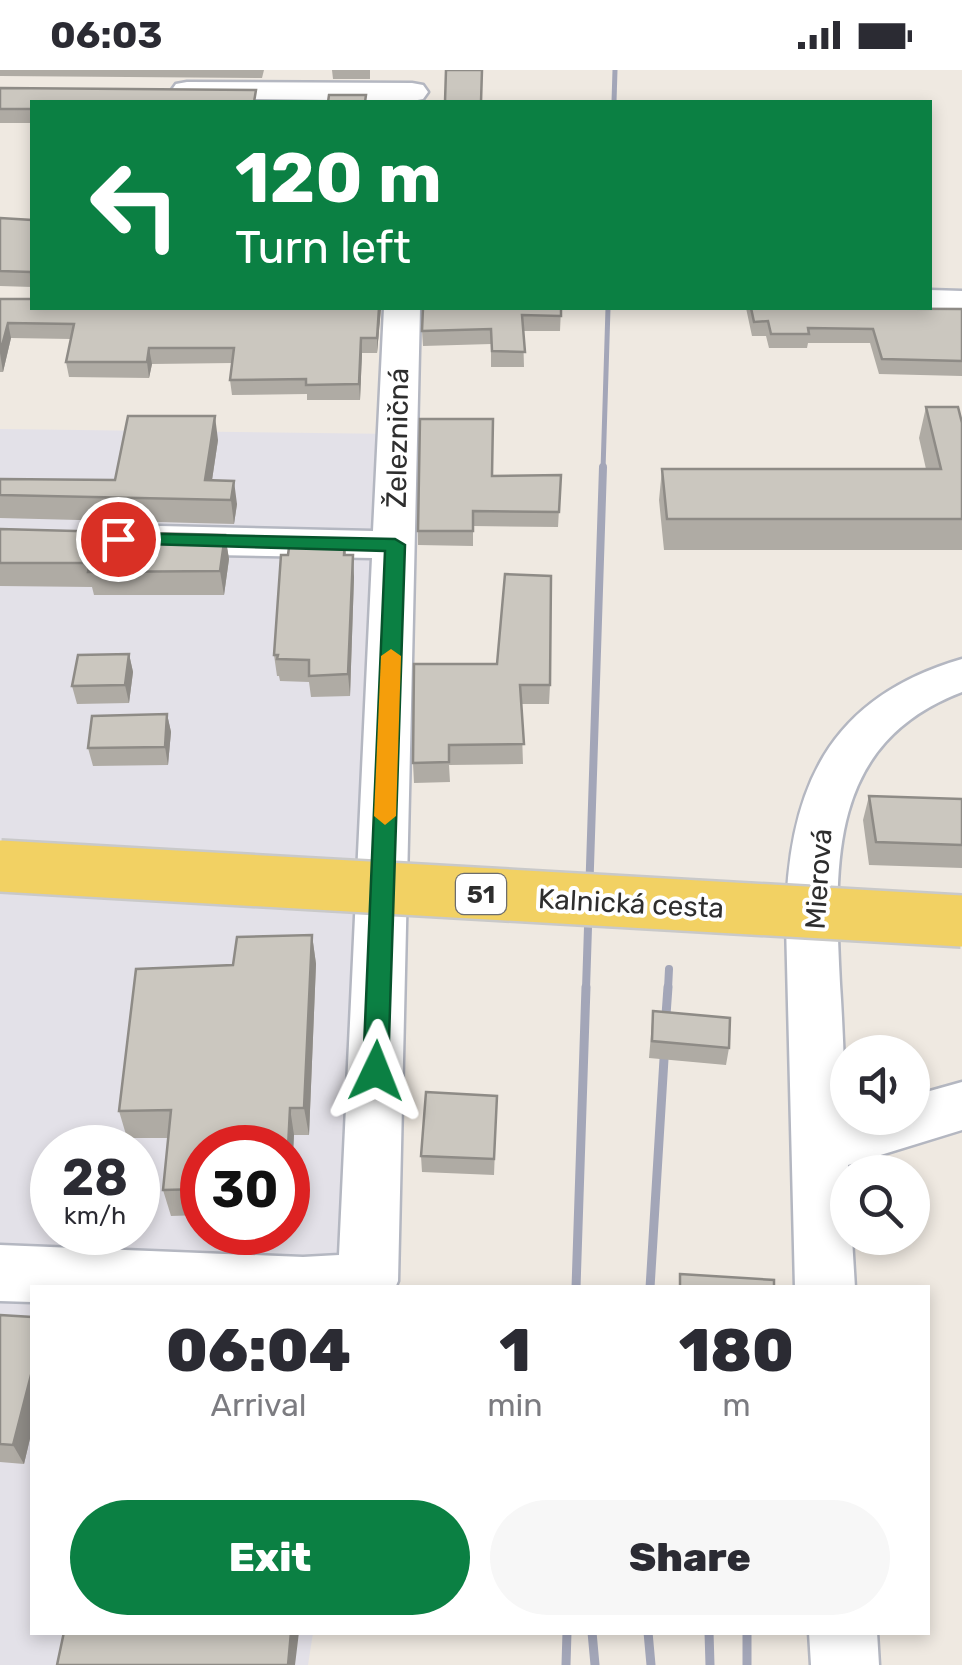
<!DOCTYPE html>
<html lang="en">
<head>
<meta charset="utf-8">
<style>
	body { margin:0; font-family:Rubik,sans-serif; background:#f7f7f7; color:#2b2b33; height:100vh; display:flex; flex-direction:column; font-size:38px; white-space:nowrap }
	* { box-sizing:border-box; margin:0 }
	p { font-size:32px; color:#7c7c81 }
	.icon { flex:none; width:55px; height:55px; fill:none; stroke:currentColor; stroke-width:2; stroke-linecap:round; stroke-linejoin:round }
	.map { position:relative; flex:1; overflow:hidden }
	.details { position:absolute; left:30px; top:1215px; width:900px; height:350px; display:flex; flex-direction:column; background:#fff; border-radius:0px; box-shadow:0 5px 15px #0003 }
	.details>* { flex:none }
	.hud { position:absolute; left:30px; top:30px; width:902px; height:210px; border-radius:0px; box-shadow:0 5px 15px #0003; background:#0b8043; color:#fff; overflow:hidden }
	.tools { position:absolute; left:830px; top:965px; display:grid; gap:20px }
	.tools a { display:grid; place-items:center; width:100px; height:100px; border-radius:50%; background:#fff; box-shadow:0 5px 15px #0003; font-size:50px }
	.speed { position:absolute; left:30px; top:1055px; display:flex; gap:20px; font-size:50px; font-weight:700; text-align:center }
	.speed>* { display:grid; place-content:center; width:130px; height:130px; border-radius:50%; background:#fff; box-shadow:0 5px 15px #0003; line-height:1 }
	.speed small { font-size:25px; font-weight:400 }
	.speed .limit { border:15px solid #d22; background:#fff; color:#111 }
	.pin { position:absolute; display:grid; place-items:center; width:85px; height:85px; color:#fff; margin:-42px; border:5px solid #fff; border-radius:50%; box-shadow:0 2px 10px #0007 }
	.me { position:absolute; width:110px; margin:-55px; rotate:2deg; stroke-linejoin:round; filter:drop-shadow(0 0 8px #0008) }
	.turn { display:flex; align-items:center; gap:35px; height:210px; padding:0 40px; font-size:45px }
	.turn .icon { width:130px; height:130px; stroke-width:2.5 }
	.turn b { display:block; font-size:70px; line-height:85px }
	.eta { display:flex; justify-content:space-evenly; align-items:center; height:170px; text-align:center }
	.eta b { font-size:60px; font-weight:800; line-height:70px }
	.action { display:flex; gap:20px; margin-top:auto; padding:20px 40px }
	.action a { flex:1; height:115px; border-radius:60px; background:#0b8043; color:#fff; font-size:40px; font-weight:800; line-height:115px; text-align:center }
	.action a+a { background:#f7f7f7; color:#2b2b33 }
	.status { display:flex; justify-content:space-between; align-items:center; height:70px; padding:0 50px; background:#fff; direction:ltr }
	.status svg { height:28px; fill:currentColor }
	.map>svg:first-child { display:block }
	.industrial { fill:#e3e1e8; fill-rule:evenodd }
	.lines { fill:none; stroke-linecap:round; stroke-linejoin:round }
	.minor-casing { stroke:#b4b7c1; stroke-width:5 }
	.minor { fill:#fff; fill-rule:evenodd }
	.rail-far2 { stroke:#a3a6b8; stroke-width:5 }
	.rail-far1 { stroke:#a3a6b8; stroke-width:8 }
	.rail { stroke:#a3a6b8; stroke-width:9 }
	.major-bridge-casing { stroke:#c9c9c9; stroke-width:56; stroke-linecap:butt }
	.major-bridge { stroke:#f2d163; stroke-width:51 }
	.wall { fill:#afaba4 }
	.shaded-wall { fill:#8e8b86 }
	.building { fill:#cbc7bf; stroke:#8e8b86; stroke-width:2.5 }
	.route { fill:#0b8043; stroke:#07532c; stroke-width:2.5 }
	.slow { fill:#f59e0b }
	.labels { text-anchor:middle; stroke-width:8; stroke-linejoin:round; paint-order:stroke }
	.shield { fill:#fff; stroke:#6d6d6d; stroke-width:2.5 }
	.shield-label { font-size:25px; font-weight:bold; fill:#2e2e2e }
	.street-label { font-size:28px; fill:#2e2e2e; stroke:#fff }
</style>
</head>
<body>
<div class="status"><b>06:03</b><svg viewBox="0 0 49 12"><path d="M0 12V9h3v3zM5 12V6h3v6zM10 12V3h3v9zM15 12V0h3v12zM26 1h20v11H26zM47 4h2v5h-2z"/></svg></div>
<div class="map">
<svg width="962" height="1595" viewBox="0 0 962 1595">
	<rect width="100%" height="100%" fill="#efe9e1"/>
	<path class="industrial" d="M0,359L397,364L368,1211L32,1218V1562L313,1563L308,1595H0ZM52,1078H138V1162H52ZM202,1078H288V1162H202Z"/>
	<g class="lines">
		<defs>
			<path id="minor" d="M187,12L412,13L423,15L428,22L423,29L412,31L176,28L171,21L176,14Z
				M930,220L962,221V243L917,239L930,238Z
				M384,238H420L398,1211L395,1218H32V1232L0,1231V1175L303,1187L339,1185L372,488L160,484L145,480L139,470L145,460L160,456L373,461Z
				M962,589V622C828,673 834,793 840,914C843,957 844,1001 846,1045L912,1048V1026L962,1012V1060L848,1095V1168H852L855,1218H795L786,853C787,721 827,628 962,589Z
				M809,1562H877L879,1595H811Z"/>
		</defs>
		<use href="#minor" class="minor-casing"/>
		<use href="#minor" class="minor"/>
		<path class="rail-far2" d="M614,32L615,0
			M603,400L608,238"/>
		<path class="rail-far1" d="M586,919L603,397
			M668,919L669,899"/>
		<path class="rail" d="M665,959L668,917
			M576,1218L586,917
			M650,1218L664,989
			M592,1562L595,1595
			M648,1562L651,1595
			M709,1562L710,1595
			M747,1562V1595
			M566,1595L567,1562"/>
		<defs>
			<path id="major-bridge" d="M0,796L962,851"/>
		</defs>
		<use href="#major-bridge" class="major-bridge-casing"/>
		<use href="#major-bridge" class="major-bridge"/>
	</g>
	<path class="wall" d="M0,0H264L262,8L0,6Z
		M332,0H370V9H333Z
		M0,18L32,32V53H0Z
		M0,148L32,150V220V217L0,216Z
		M0,229L32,238H381L377,283H362L360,330H307V324L232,325L230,310L232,293L152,294L149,308L69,307L66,292L71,269L11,268L3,302H0Z
		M561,238L560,261H523L524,297H491V274L423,276L422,261Z
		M746,238L962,239V306L879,304L870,273H808L807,278H769L766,266H752Z
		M926,337L962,353V480H664L659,430L662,399H926L919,368Z
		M218,370L212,410L237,434L234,454L0,448V409L115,410Z
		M561,405L558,457L473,456V476L418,475V461L492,406Z
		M0,459L225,465L229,489L224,525H94L92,517L0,516Z
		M345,470L346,485L354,507L350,626L311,627L309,612L280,611L279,606H277L274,585L288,485Z
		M129,584L133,602L129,633L77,634L72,616Z
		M497,594L550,615L549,634H521L523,694L449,695L450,712L414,713L413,693Z
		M167,644L171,662L168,695L93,696L88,678Z
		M869,726L962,729V798L869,795L863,750Z
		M312,865L316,894L309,1065H294L289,1152H288V1078H202V1145L171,1146L163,1120L168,1068H127L119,1041L233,895Z
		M653,941L729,978L726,995L649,988Z
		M497,1026L494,1105L422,1102L421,1086Z
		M0,1245L32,1247V1360L24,1394L0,1392Z"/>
	<path class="shaded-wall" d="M379,238H381L377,283V268Z
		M8,253L11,268L3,302L0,283Z
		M361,268L362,283L360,330L359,314Z
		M149,278L152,294L149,308L147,292Z
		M215,346L218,370L209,430L205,410Z
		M234,411L237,434L234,454L231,430Z
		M225,465L229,489L224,525L220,501Z
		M353,485L354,507L350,626L348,604Z
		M129,584L133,602L129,633L125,615Z
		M167,644L171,662L168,695L165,677Z
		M312,865L316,894L309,1065L304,1038Z
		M290,1038L294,1065L289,1152L288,1143V1078Z
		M32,1301V1360L24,1394L13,1375Z
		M291,1562H299L295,1595H288Z"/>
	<path class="building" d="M446,0H482L481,32H445Z
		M0,18L256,20L254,32H32V39H0Z
		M329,25H366L365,32H328Z
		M0,148L32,150V219L31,202L0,201Z
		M0,229H32V238H379L377,268H361L359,314L306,315V309L230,310L234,278H149L147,292H66L74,254L8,253L0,283Z
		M423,238H561V246L522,245L525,282L492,281L491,259L422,261Z
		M751,238L962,239V291L882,289L873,259L808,258L809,264H771L768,251L754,252Z
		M926,337H958L962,353V449H667L662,399H941Z
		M128,346H215L205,410L234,411L231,430L0,425V409L115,410Z
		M420,349H493L492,406L561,405L559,442L473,441V461H418Z
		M0,459L225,465L220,501L88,502L90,493H0Z
		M290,470H345L344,485H353L348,604L309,606V590L277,589L278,585H274L281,485H288Z
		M505,504L551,506L550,615H520L524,674L449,675V692L413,693L414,594H497Z
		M129,584L125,615L72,616L78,585Z
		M167,644L165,677L88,678L92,646Z
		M869,726L962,729V775L876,772Z
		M312,865L304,1038H290L288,1078H202V1119L163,1120L171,1040L119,1041L136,899L233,895L237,867Z
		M653,941L730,948L729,978L652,971Z
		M426,1022L497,1026L494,1089L421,1086Z
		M680,1204L774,1210V1218H680Z
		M0,1245L32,1247V1301L13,1375L0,1374Z
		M64,1562H291L288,1595H57Z"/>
	<path class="route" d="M118,463L395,469L405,475L388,1001L384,1008L376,1011L367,1008L363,1001L385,481L112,473L109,469Z"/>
	<path class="slow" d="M391,579L401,586L396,746L385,755L374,746L381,586Z"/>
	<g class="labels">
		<rect class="shield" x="456" y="804" width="50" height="40" rx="8"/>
		<g class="shield-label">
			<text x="481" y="833">51</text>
		</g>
		<g class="street-label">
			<text transform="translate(397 368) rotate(-89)" y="10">Železničná</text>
			<text transform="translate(818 809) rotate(-86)" y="10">Mierová</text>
			<text transform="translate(631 833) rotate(3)" y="10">Kalnická cesta</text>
		</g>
	</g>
</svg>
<div class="tools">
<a><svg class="icon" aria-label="sound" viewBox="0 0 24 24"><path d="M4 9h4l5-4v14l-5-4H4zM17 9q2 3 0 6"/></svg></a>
<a><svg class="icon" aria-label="search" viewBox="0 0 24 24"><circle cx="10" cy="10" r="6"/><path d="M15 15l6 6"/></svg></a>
</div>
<div class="speed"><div>28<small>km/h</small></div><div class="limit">30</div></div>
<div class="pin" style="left:118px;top:469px;background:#d93025"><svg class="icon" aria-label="arrive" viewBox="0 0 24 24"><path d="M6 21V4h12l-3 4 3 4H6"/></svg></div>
<svg class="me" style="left:376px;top:1001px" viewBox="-20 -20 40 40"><path d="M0-17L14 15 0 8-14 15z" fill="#0b8043" stroke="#fff" stroke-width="4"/></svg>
<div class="hud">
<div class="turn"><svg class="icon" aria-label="left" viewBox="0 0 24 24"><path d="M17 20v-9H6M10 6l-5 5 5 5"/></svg><div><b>120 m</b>Turn left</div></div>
</div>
<section class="details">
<div class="eta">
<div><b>06:04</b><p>Arrival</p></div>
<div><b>1</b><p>min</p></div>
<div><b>180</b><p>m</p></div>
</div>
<div class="action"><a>Exit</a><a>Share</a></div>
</section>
</div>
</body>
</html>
